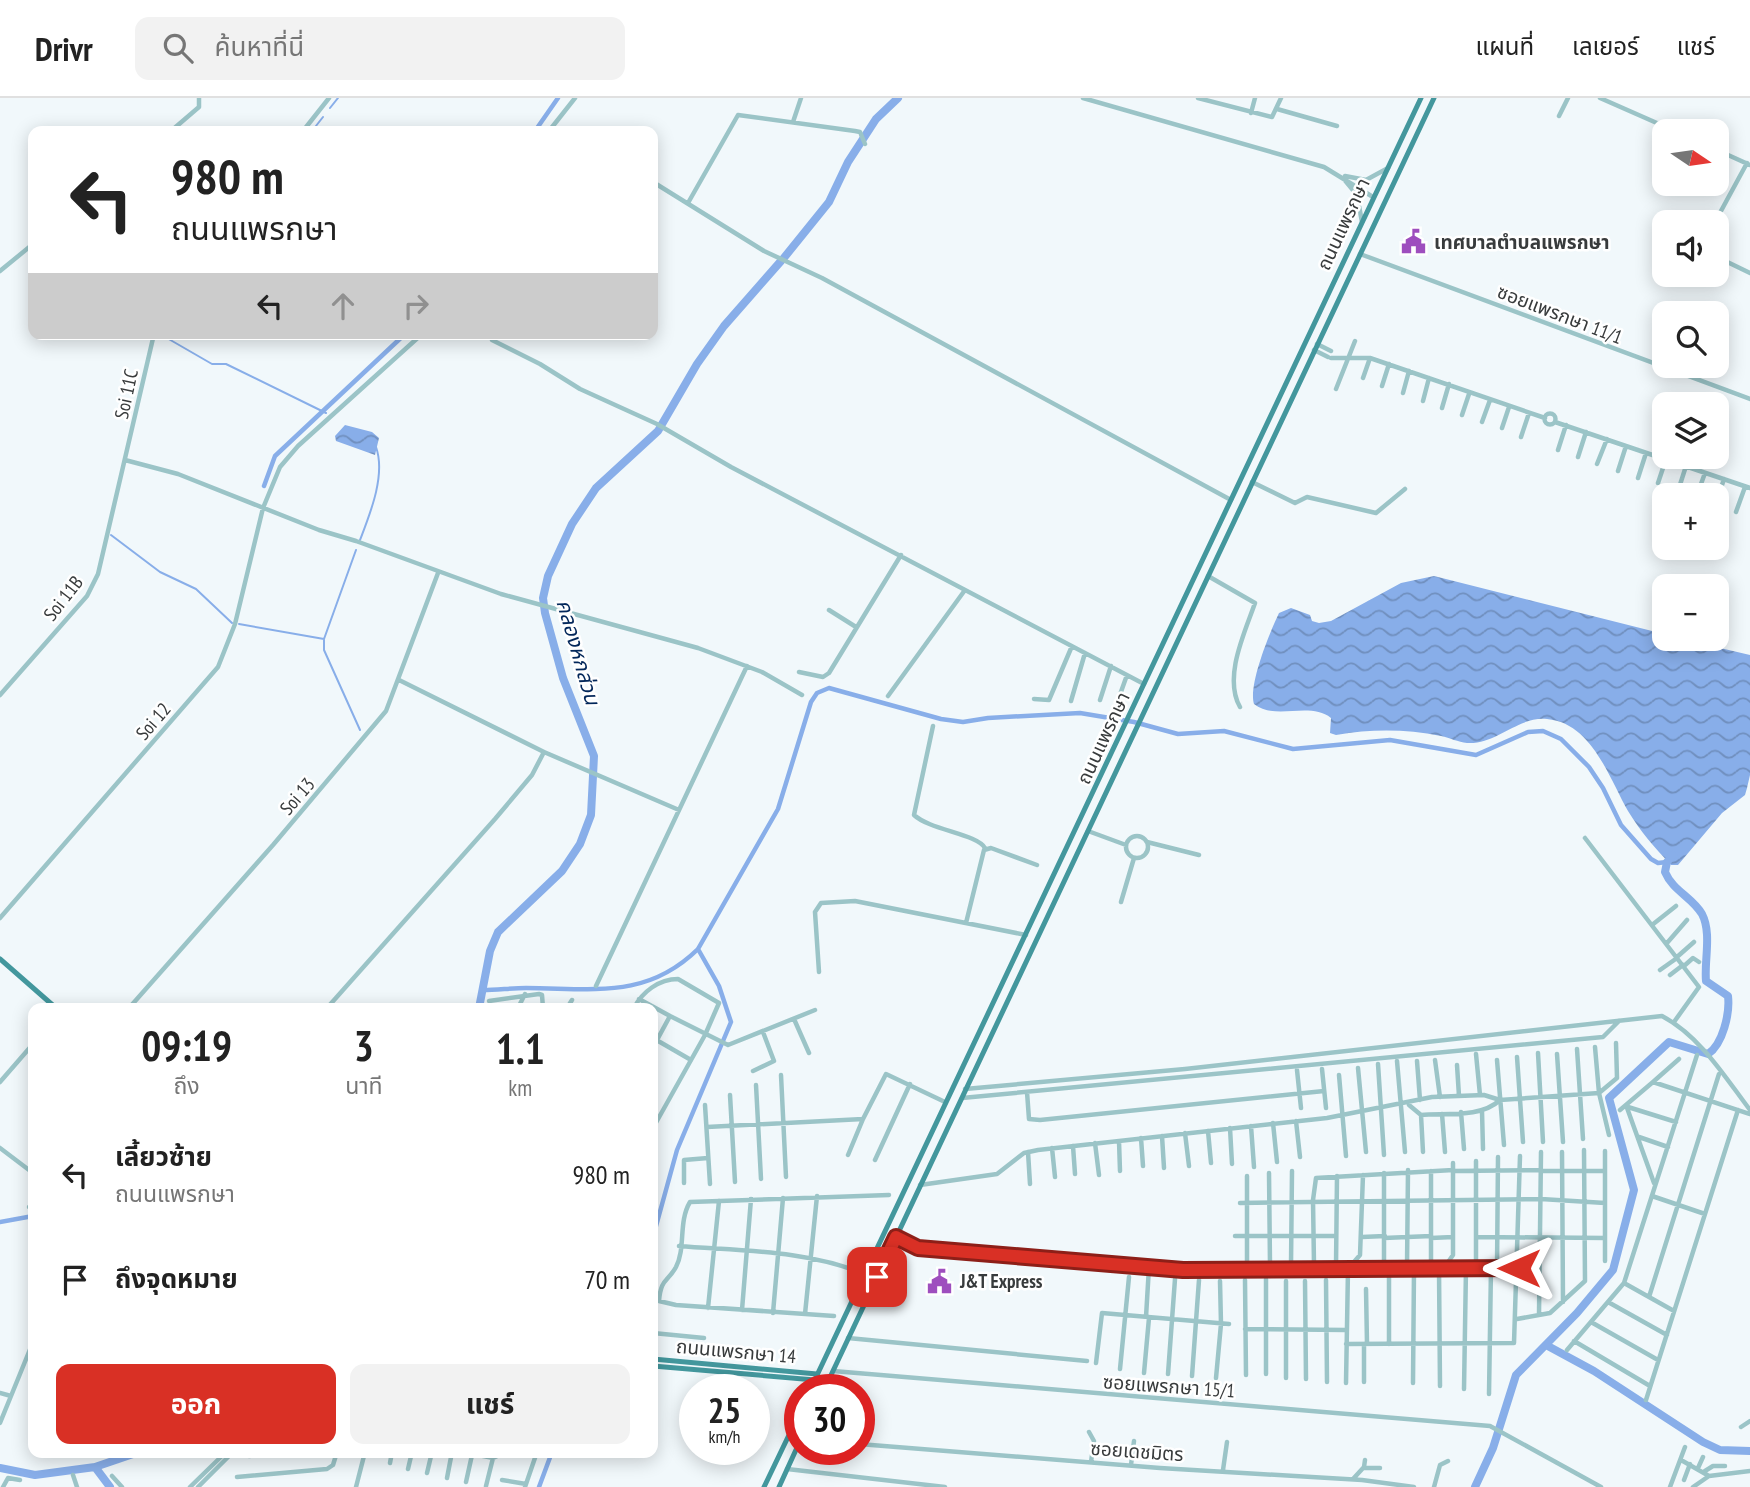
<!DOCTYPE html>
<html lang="th">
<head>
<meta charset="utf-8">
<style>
	body { margin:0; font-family:"PT Sans Narrow","Noto Sans Thai",sans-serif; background:#f2f2f2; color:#222; height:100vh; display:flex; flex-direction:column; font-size:26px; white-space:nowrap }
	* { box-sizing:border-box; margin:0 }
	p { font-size:23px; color:#767676 }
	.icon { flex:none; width:38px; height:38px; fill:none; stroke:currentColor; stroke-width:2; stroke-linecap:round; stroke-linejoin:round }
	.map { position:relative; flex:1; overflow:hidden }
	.drawer { position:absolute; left:28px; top:905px; width:630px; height:455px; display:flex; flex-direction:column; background:#fff; border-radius:14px; box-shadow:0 4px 18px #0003 }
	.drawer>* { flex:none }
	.guide { position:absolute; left:28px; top:28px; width:630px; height:214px; border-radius:14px; box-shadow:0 4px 18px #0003; background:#fff; color:#222; overflow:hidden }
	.needle { width:46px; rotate:103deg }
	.controls { position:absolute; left:1652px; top:21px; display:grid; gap:14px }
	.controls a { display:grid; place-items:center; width:77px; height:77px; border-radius:14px; background:#fff; box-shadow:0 4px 18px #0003; font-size:35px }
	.speed { position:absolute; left:679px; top:1276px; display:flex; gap:14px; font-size:35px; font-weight:700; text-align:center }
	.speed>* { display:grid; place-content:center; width:91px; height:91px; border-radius:50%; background:#fff; box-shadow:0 4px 18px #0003; line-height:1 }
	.speed small { font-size:18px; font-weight:400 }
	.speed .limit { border:10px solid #d22; background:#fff; color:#111 }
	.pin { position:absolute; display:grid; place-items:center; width:60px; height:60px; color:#fff; margin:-30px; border-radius:14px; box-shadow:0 4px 10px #0006 }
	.me { position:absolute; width:77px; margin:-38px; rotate:270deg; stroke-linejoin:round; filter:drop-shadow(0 0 5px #0008) }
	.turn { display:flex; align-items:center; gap:24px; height:147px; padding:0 28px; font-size:32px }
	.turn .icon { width:91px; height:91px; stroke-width:2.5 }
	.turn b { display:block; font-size:49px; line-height:60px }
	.lanes { display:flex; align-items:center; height:66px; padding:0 28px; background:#0003; justify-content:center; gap:35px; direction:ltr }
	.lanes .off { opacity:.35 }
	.eta { display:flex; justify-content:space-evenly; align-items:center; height:119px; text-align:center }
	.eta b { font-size:42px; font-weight:700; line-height:49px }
	.cta { display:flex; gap:14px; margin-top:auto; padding:14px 28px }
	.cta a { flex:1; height:80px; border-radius:14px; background:#d93025; color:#fff; font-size:28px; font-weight:700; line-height:80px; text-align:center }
	.cta a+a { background:#f2f2f2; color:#222 }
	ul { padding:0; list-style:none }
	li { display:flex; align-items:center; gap:21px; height:105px; padding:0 28px }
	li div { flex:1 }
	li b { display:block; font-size:26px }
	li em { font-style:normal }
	header { display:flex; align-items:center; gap:42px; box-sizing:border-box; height:98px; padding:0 35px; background:#fff; border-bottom:2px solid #e0e0e0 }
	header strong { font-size:33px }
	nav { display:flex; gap:38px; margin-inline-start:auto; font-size:24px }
	.search { width:490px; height:63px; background:#f2f2f2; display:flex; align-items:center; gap:18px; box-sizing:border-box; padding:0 24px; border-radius:14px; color:#767676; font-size:26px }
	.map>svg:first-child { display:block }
	.water { fill:url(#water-waves) }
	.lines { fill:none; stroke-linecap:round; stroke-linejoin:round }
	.stream { stroke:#88aee9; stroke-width:2 }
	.canal { stroke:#88aee9; stroke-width:4.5 }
	.river { stroke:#88aee9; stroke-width:8 }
	.minor { stroke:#9bc4c7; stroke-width:4.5 }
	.major { stroke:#43979d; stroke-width:5 }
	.route-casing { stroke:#8d1f18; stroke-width:18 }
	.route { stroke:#d93025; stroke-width:12 }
	.labels { text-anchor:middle; stroke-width:5; stroke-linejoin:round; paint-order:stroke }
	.street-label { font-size:19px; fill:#383b3c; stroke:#fff }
	.poi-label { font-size:19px; font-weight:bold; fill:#383b3c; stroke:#fff; text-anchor:start }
	.water-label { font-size:21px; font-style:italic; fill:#03275a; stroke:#fff }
</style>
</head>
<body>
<header>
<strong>Drivr</strong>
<div class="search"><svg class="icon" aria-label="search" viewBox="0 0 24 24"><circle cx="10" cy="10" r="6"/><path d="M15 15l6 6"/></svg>ค้นหาที่นี่</div>
<nav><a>แผนที่</a><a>เลเยอร์</a><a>แชร์</a></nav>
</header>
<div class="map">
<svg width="1750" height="1389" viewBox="0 0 1750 1389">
	<defs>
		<pattern id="water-waves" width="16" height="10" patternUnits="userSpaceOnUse" patternTransform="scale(1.75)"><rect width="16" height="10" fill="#88aee9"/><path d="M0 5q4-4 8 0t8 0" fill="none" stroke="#708fbe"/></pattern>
	</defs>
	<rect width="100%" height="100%" fill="#f1f8fb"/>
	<path class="water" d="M345,327L372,334L379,340L375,357L336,343L335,338Z
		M1434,478L1664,536V541H1682L1750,557V677L1747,690L1745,697L1722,715L1678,767H1671C1655,750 1640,733 1628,713C1609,680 1592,625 1547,621C1518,618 1496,647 1467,645C1458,644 1450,640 1441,638C1405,631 1372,631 1336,637L1330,635L1331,620C1310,603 1275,623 1254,606C1248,587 1270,534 1279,515L1291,510L1310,517L1312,523L1319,525L1331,523L1401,485Z"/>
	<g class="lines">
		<path class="stream" d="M330,10L338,0
			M312,33L323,19
			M160,236L212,266H226L326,315
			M111,437L160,474L196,491L232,525
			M360,442C370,416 386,377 376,349
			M239,526L324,541L356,452
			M324,542V552L360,632"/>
		<path class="canal" d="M535,33L558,0
			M264,388L275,358L405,236
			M483,892C497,892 512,890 526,890C592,890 646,902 698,851L778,711L811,604L817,595L829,590L941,621L963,624L988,620L1080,615L1134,624L1178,636L1224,633L1293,651L1390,642L1476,657L1528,634L1543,633L1561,641L1589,669L1603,690L1621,727L1651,761L1658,765L1667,764
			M0,1124L33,1118
			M653,1139L677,1052L731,924L719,888L698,851
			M539,1389L552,1354"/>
		<path class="river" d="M783,161L829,104L848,64L876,21L898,0
			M479,910L490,853L498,834L562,773L580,746L591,717L594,658L563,580L545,515L543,500L548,478L572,426L596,390L658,333L697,266L724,228L781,163
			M1546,1247L1594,1273L1703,1344L1720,1352L1750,1353
			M95,1369L110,1389
			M0,1370L35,1377L95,1369L139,1354
			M1475,1389L1493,1350L1516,1277L1577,1215L1613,1172L1634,1092L1609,1000L1669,944L1708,956C1723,946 1730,915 1728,898L1706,883C1704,863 1712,835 1702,816C1692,799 1673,793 1665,774L1667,764L1673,757"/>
		<path class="minor" d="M1083,0L1324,69L1373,99
			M1198,0L1272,19L1281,0
			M1600,0L1675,33
			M1277,11L1337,28
			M1251,15L1255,0
			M1559,18L1568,0
			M793,24L801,0
			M171,33L199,9V0
			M303,33L329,0
			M549,33L575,0
			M1717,52L1750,67
			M1345,78L1366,82L1388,70
			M1343,80L1357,97L1362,124
			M653,84L764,153L822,180L1231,402
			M688,105L738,17L855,33L860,34L865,46
			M1715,124L1747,65
			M1360,156L1750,301
			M1717,159L1750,175
			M0,173L33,146
			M497,236L492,242L540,266L580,291L657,326L731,369L1144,586
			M1317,246L1331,253
			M1314,252L1328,259
			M1331,260H1370L1545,320
			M1363,280L1370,260
			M1382,288L1389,266
			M1336,291L1355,243
			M1403,295L1409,273
			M1423,303L1429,280
			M1442,310L1449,286
			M1544.5 321a5.5 5.5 0 1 1 11 0a5.5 5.5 0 1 1-11 0Z
			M1462,317L1469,296
			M1482,324L1490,302
			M1555,324L1750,390
			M1502,330L1509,309
			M1521,339L1529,315
			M1558,352L1566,327
			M1578,359L1586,334
			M125,362L178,376L319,432L356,443L501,496L698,550L762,574L802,597
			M1597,366L1607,341
			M1618,373L1626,348
			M1638,380L1646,355
			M1252,384L1295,405L1307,399L1376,415L1405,391
			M1658,385L1666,361
			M1678,393L1686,368
			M1697,397L1705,375
			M1717,402L1724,381
			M1736,414L1745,389
			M1208,478L1255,505C1245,534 1223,579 1240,609
			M829,512L856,529
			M799,574L823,579L829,575L901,457
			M399,582L544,654L679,712
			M0,597L87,498L98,476L154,236
			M888,598L965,492
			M1034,601L1049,602L1072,548
			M1100,602L1111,568
			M1071,603L1085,555
			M1117,605L1127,577
			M933,628L914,717C930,732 977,736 985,750
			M1088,733L1126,747
			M1126 749a11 11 0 1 1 22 0a11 11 0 1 1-22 0Z
			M1585,740L1699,889L1674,924
			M1147,744L1199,757
			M1121,804L1134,760
			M0,820L218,569L235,526L263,410L280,369L298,348L422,236
			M966,825L984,752L991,750L1037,767
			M1652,827L1676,808
			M1667,845L1687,822
			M1677,859L1694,844
			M1684,868L1693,860L1699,864
			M1660,872L1677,860
			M819,874L815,814L821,805L855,803L1026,837
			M1670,877L1683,867
			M596,888L747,568
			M639,901L670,918
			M489,903L539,896L542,897L543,910
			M129,910L273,747L386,613L438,475
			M327,910L495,721L532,677L544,654
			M518,910L525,896
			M567,910L572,902
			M591,910H599
			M634,910C642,894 659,881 678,881L719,905L705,937L653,1030
			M794,921L809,955
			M653,940L691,962
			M657,942L670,918L728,947L815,912
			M1595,949L1599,995L1609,1037
			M1577,951L1583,1041
			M1538,955L1543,1044
			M1476,956L1480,997
			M1557,956L1563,1044
			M1517,959L1523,1044
			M1435,962L1440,999
			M1497,962L1504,1047
			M1397,963L1405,1054
			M1417,963L1420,1002
			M1378,966L1384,1057
			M1457,967L1459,998
			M1358,970L1366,1054
			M1322,971L1326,1010
			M1297,972L1301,1010
			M753,973L774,963L763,934
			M781,977L786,1079
			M1339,977L1346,1058
			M0,984L33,946
			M1653,984L1679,961
			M756,987L761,1081
			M965,991L1185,971L1662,918C1700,938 1725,979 1750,1012
			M1027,994L1029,1021L1040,1022L1324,993
			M730,997L735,1084
			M962,1000L1603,939L1619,923
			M705,1007L710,1086
			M1409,1007L1421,1017C1446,1015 1481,1020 1500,1002
			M1626,1007L1654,1085
			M1628,1009L1676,1024
			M1620,1012L1653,984L1750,1016
			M1482,1013L1483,1051
			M1461,1014L1464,1051
			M1442,1016L1445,1054
			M1421,1017L1423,1054
			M1296,1023L1300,1059
			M1273,1025L1277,1064
			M1251,1028L1254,1069
			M707,1029L863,1021L886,976L945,1004
			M1230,1030L1232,1066
			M1208,1033L1211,1065
			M1185,1035L1189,1068
			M1162,1038L1164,1070
			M1639,1039L1668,1049
			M1141,1040L1143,1068
			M1119,1043L1120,1073
			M1095,1045L1099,1077
			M1073,1048L1075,1076
			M0,1050L33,1075
			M1052,1050L1055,1079
			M1605,1053V1163
			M1028,1054L1030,1086
			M1562,1054L1563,1204
			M848,1057L863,1021
			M875,1062L910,986
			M1453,1073L1541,1072
			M1541,1073H1605
			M1269,1075L1270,1167
			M1384,1075V1168
			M1247,1078V1168
			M684,1085V1062L708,1060
			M920,1087L997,1076L1024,1055L1038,1052L1327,1020L1432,999L1484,997L1500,1002L1599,995L1617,980L1616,945
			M1652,1098L1705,1116
			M1240,1105L1541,1101L1605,1105
			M29,1109H33
			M1235,1138H1336
			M896,1139L918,1150L1183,1172L1539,1169
			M1362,1139L1385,1138
			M1476,1139L1605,1140
			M1384,1140L1431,1138
			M1431,1140L1453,1139
			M679,1148C740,1153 808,1152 864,1176
			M1291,1167L1292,1073
			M1314,1167L1313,1102L1316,1080L1453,1072
			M1336,1168L1337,1078
			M1431,1168V1073
			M1407,1169L1408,1072
			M1444,1170L1453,1157V1065
			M1476,1170V1063
			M1497,1170L1498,1059
			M1439,1171L1440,1288
			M1266,1181V1276
			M1245,1182L1246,1277
			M1326,1182L1327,1284
			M1286,1183V1280
			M1305,1183L1306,1281
			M1624,1185L1674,1213
			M1366,1191L1367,1246
			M1649,1199L1719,976
			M1608,1204L1667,1237
			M708,1210L719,1103
			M742,1212L751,1101
			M773,1215L783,1100
			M805,1216L817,1098
			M1539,1216L1541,1054
			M834,1218L676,1207L659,1203C661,1180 667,1185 676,1169C686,1150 678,1124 690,1104L889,1097
			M1146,1219L1149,1169
			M1517,1221L1550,1215L1585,1183L1584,1052
			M1591,1224L1658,1262
			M1245,1231L1346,1232
			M653,1235L704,1240
			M848,1240L1087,1263
			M1574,1243L1650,1288
			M1346,1246L1514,1245L1520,1058
			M1364,1246V1284
			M1389,1246V1171
			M1567,1252L1624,1185L1697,957
			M1096,1265L1102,1215L1229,1226
			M1120,1271L1129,1179
			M833,1273L1490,1328L1601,1389
			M1144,1275L1149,1220
			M1168,1276L1175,1181
			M1192,1278L1199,1182
			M1216,1280L1221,1226L1220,1183
			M1346,1285L1348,1171L1360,1157L1363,1077
			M1413,1285L1414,1171
			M1464,1291L1466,1170
			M0,1295L11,1298L0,1325
			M1489,1296L1491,1170
			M11,1298L33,1244
			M1646,1302L1738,1012
			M1741,1329L1750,1323
			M1089,1334L1094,1343L1091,1364
			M859,1346L1160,1370L1362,1382L1414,1389
			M464,1354L493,1360L506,1354
			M249,1358L285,1354
			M1681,1362L1709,1378
			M390,1365L392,1354
			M1131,1367L1134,1343
			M1364,1370H1380
			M1698,1370L1703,1359
			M408,1371L412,1354
			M787,1371L945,1389
			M1223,1372L1227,1344
			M1705,1373L1713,1368H1725
			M427,1375L432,1354
			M73,1377L77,1389
			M112,1378L122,1389
			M237,1379L327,1371L333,1367L337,1354
			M447,1380L452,1354
			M1353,1381L1364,1369L1365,1362
			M502,1382L526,1386
			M1684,1382L1690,1366
			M466,1384L472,1357
			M486,1388L493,1360
			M3,1389L8,1380L20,1382
			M190,1389L226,1354
			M198,1389L233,1354
			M356,1389L365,1354
			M525,1389L537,1354
			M1434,1389L1440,1367L1448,1363
			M1670,1389L1685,1349
			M1693,1389L1709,1378L1750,1373"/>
		<path class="major" d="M0,861L56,910
			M653,1261L817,1276
			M653,1268L815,1282
			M810,1292L1421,0
			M824,1292L1434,0
			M764,1389L800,1314
			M779,1389L800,1343"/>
	</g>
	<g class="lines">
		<defs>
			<path id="route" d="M877,1179L896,1139L918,1150L1183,1172L1519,1170"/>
		</defs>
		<use href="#route" class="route-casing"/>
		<use href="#route" class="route"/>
	</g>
	<defs>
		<symbol id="civic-bare" viewBox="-9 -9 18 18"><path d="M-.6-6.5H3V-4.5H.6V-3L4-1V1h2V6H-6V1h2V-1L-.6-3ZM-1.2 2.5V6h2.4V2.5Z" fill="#9e4ebe" stroke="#fff" stroke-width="2.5" paint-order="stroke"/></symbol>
	</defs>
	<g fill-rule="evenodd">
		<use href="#civic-bare" x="1396" y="126" width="35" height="35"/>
		<use href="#civic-bare" x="922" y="1166" width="35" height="35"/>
	</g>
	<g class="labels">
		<g class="street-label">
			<text transform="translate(1343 126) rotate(-65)" y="7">ถนนแพรกษา</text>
			<text transform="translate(1560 216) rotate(21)" y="7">ซอยแพรกษา 11/1</text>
			<text transform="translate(126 296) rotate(-78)" y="7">Soi 11C</text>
			<text transform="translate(63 500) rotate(-52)" y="7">Soi 11B</text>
			<text transform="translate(153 623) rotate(-49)" y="7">Soi 12</text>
			<text transform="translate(1103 640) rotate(-65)" y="7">ถนนแพรกษา</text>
			<text transform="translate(297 698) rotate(-49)" y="7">Soi 13</text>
			<text transform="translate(736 1253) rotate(5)" y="7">ถนนแพรกษา 14</text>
			<text transform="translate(1169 1288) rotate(4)" y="7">ซอยแพรกษา 15/1</text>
			<text transform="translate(1137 1353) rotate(4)" y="7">ซอยเดชมิตร</text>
		</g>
		<g class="poi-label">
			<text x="1434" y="151">เทศบาลตำบลแพรกษา</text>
			<text x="960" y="1190">J&amp;T Express</text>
		</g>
		<g class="water-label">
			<text transform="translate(578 554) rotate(74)" y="7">คลองหกส่วน</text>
		</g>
	</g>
</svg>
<div class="controls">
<a><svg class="needle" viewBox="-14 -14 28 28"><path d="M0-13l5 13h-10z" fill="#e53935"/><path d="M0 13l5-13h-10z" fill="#767676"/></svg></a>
<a><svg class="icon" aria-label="sound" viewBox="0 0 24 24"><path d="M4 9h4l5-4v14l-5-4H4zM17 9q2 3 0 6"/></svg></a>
<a><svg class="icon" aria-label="search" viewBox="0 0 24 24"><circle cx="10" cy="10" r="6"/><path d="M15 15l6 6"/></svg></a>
<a><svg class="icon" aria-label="layers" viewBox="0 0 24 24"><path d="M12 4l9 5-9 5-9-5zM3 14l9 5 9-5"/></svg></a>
<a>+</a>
<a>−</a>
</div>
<div class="speed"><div>25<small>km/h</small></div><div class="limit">30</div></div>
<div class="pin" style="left:877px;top:1179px;background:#d93025"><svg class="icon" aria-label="arrive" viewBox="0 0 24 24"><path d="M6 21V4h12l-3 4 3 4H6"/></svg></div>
<svg class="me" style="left:1519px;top:1170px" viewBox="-20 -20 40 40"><path d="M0-17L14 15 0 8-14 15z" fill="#d93025" stroke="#fff" stroke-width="4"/></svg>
<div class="guide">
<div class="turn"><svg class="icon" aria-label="left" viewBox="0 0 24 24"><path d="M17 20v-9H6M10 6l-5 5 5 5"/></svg><div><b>980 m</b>ถนนแพรกษา</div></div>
<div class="lanes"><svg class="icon" aria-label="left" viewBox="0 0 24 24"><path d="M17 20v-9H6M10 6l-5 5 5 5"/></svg><svg class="icon off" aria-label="ahead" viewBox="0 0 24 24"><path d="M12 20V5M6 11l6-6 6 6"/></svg><svg class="icon off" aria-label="right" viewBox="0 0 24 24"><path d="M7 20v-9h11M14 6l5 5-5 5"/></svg></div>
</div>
<section class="drawer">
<div class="eta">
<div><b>09:19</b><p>ถึง</p></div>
<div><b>3</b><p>นาที</p></div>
<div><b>1.1</b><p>km</p></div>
</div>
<ul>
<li><svg class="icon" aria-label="left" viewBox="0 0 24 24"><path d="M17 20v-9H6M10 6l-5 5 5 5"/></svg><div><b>เลี้ยวซ้าย</b><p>ถนนแพรกษา</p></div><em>980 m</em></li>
<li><svg class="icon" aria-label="arrive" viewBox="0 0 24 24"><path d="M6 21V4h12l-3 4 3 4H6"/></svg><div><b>ถึงจุดหมาย</b></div><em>70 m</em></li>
</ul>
<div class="cta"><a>ออก</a><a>แชร์</a></div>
</section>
</div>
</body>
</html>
